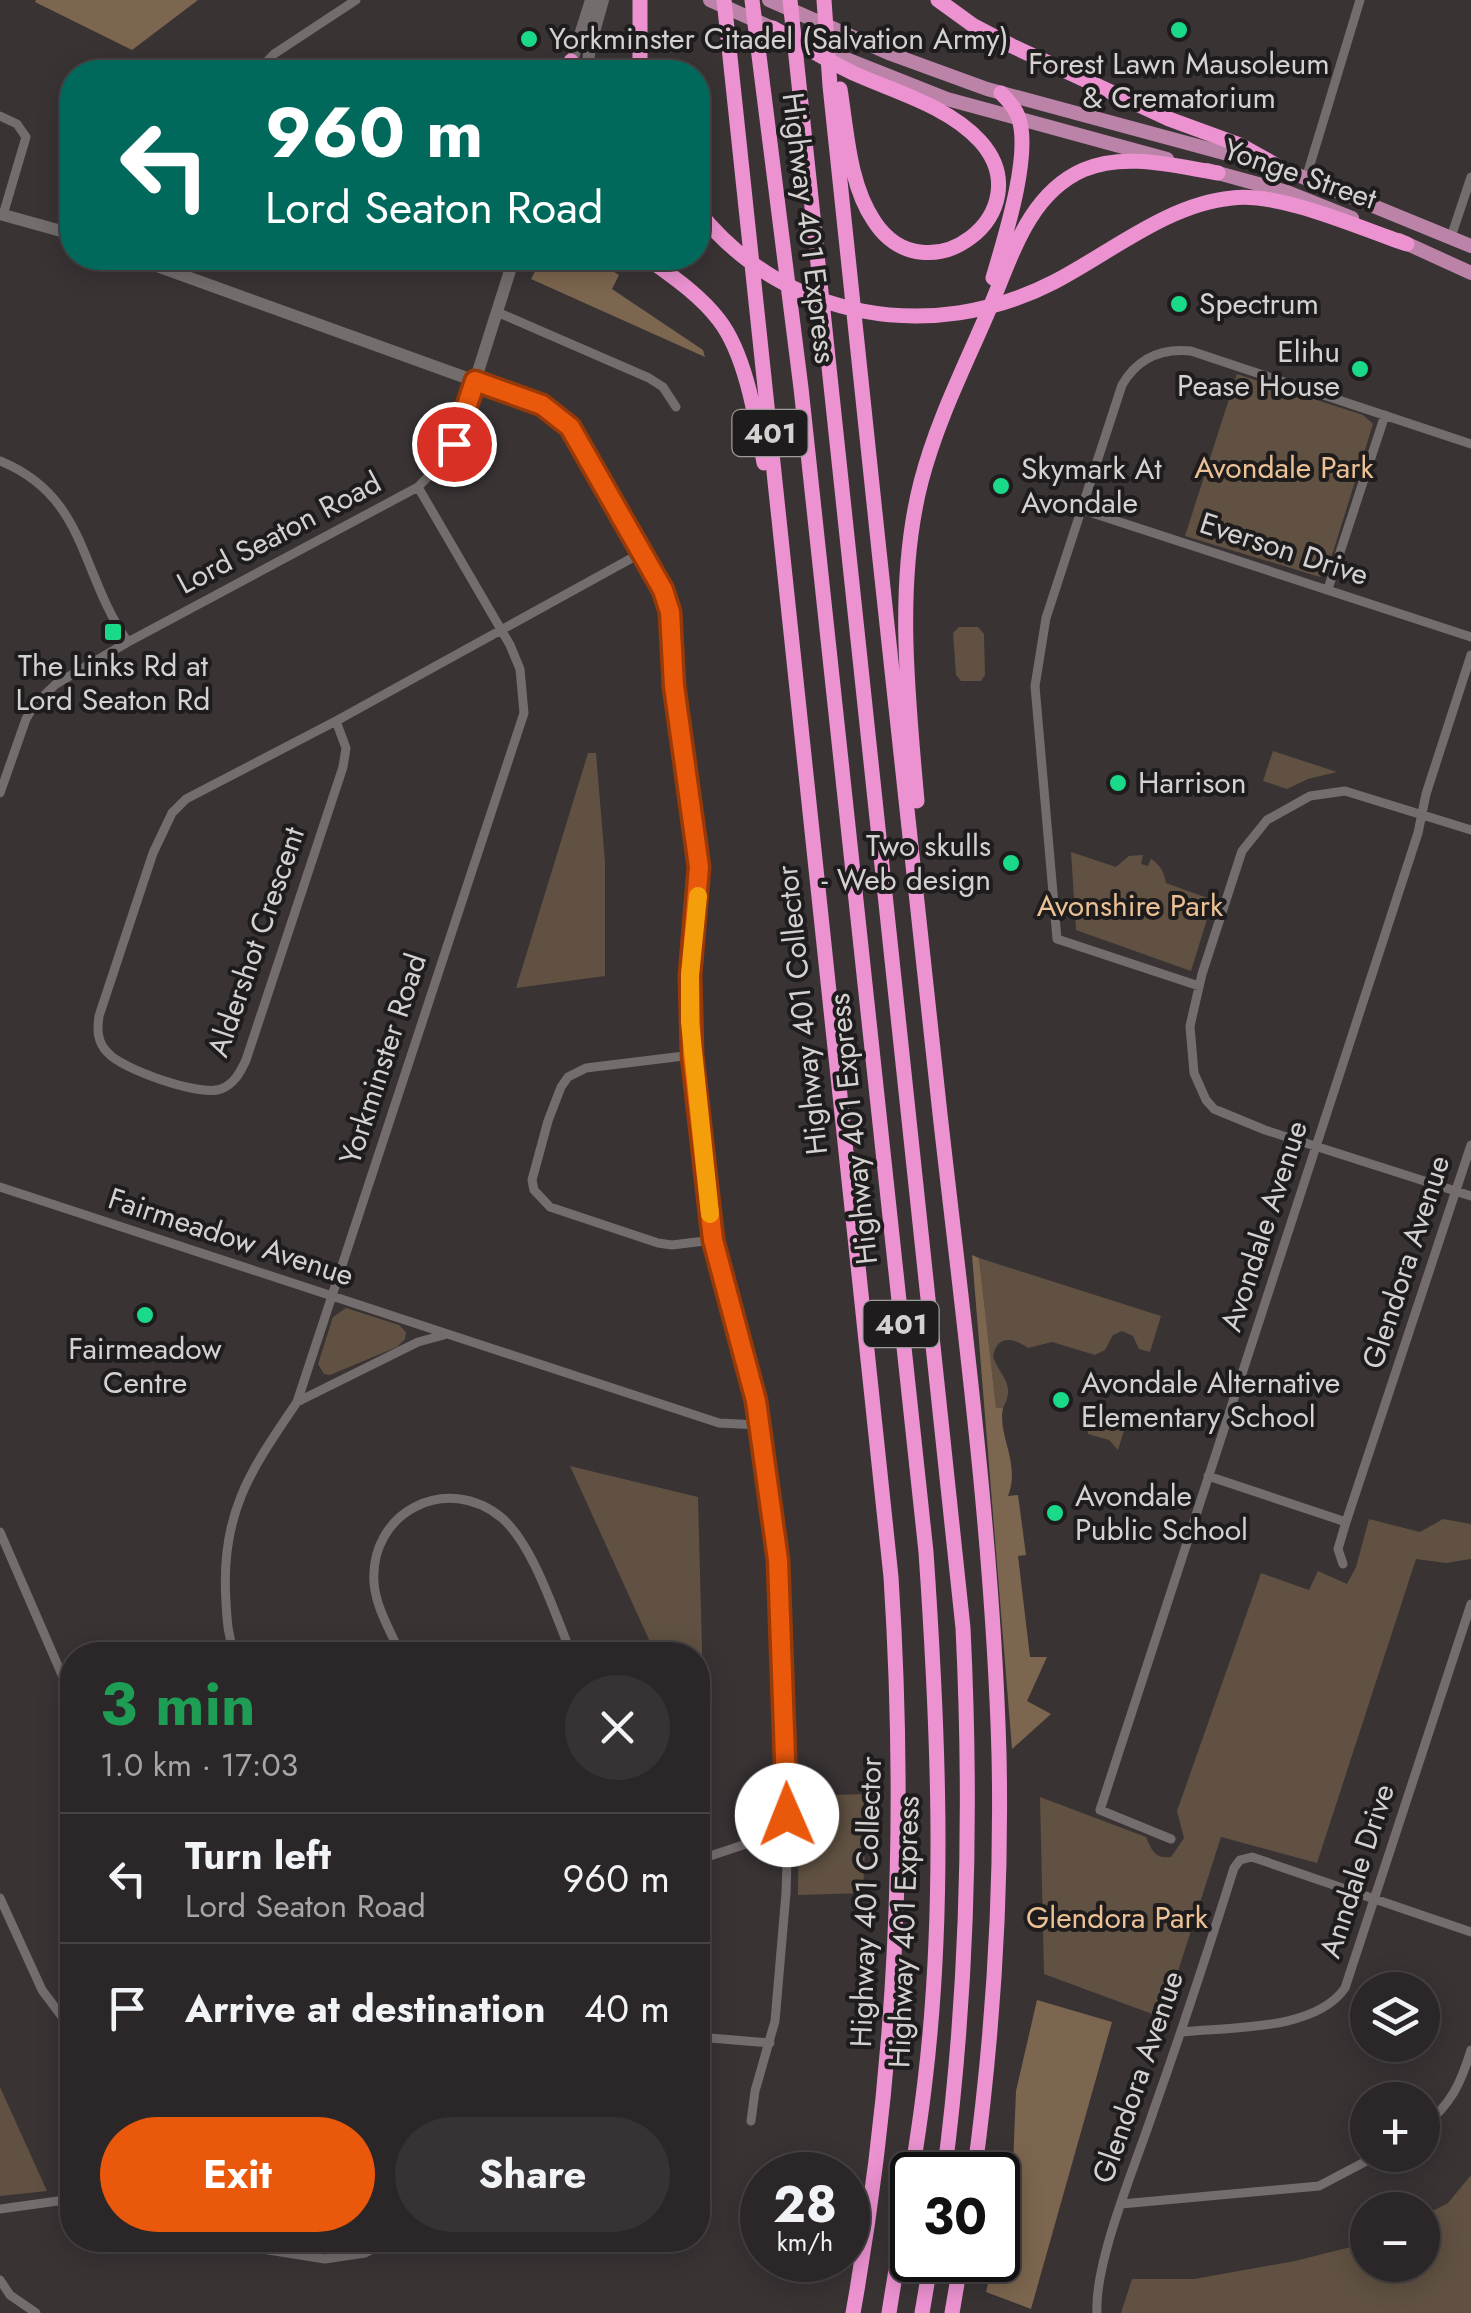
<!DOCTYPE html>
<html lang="en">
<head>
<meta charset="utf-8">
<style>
	body { margin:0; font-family:Jost,sans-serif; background:#373233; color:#f1f3f6; height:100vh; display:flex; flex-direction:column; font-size:38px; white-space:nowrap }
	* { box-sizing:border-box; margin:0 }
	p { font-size:32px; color:#a6a5a7 }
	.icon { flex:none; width:55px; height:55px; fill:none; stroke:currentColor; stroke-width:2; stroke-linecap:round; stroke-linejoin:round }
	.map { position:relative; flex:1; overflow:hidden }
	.details { position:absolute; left:60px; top:1642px; width:650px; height:610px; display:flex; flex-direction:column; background:#2b2627; border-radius:40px; box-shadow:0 5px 25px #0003,0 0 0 2px #474344 }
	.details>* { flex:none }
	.guide { position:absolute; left:60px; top:60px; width:650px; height:210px; border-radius:40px; box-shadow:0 5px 25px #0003,0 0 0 2px #474344; background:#00695c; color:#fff; overflow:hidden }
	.buttons { position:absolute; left:1350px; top:1972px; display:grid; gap:20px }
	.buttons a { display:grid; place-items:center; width:90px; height:90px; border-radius:50%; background:#2b2627; box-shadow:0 5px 25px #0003,0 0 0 2px #474344; font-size:50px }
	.speed { position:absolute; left:740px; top:2152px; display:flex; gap:20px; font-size:50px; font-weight:700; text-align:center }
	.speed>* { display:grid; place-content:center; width:130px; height:130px; border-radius:50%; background:#2b2627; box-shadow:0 5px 25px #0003,0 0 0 2px #474344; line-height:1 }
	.speed small { font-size:25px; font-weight:400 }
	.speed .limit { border:5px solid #111; border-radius:15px; background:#fff; color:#111 }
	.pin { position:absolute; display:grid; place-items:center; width:85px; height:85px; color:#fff; margin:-42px; border:5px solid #fff; border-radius:50%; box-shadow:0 2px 10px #0007 }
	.me { position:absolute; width:110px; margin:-55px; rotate:359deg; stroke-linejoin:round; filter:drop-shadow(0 0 8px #0008) }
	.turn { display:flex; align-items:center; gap:35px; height:210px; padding:0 40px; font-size:45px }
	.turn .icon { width:130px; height:130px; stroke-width:2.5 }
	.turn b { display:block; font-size:70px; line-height:85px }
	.round { display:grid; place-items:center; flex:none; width:105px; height:105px; border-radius:52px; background:#373233 }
	.headline { display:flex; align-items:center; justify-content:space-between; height:170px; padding:0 40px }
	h1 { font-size:60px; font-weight:700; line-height:75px; color:#1e9e55 }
	.cta { display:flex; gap:20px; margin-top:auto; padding:20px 40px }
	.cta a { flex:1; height:115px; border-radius:60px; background:#ea580c; color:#fff; font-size:40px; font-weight:700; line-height:115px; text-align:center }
	.cta a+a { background:#373233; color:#f1f3f6 }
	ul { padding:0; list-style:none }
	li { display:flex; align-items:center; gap:30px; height:130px; padding:0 40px; border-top:2px solid #474344 }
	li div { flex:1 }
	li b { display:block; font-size:38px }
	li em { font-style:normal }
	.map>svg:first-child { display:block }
	.green { fill:#605142 }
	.forest { fill:#7d664f }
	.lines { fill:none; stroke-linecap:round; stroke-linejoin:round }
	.street { stroke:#746d6e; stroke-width:9 }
	.secondary { stroke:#746d6e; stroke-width:12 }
	.primary { stroke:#bc83a9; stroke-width:14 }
	.highway { stroke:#ec92d1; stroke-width:15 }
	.route-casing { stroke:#983908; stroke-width:25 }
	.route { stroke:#ea580c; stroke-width:18 }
	.slow { stroke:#f59e0b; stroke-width:18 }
	.poi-dot { fill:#1ad988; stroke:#1e1c1c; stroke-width:4 }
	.labels { text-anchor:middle; stroke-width:8; stroke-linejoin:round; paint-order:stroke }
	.shield { fill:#1e1c1c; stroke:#9e9b9b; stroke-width:2.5 }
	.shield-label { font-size:28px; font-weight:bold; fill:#d5d1d1 }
	.poi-label { font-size:30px; fill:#d5d1d1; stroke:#1e1c1c; text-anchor:start }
	.street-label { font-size:30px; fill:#d5d1d1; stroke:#1e1c1c }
	.park-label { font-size:30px; fill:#ebc195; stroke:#1e1c1c }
</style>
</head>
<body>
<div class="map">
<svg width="1471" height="2313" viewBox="0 0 1471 2313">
	<rect width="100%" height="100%" fill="#393334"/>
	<path class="green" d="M1237,374L1363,415L1373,424L1328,568L1320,577L1185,536Z
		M959,627H978L984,634L985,675L981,681H961L956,675L953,633Z
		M1273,751L1337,772L1308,779L1287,789L1263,781Z
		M588,753H596L605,862V976L516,988Z
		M1071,852L1116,867L1129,856L1143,855L1141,864L1148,866L1151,859C1161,865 1164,873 1166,883L1213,900L1191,971L1076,930Z
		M979,1258L1161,1316L1150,1352L1139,1349L1133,1336L1122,1331L1113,1335L1105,1350L1095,1355L1052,1342L1028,1348C1014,1338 997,1334 993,1357C1001,1378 1016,1384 1003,1408L996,1409Z
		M346,1308L399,1325L406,1332L405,1339L397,1347L330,1375L324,1374L318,1364L333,1317Z
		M1125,1410L1126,1424L1118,1450L1109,1440L1088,1434L1086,1414Z
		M570,1466L698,1497L705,1762L698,1745V1655H656Z
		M1369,1519L1420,1532L1443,1519L1471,1524V1559L1446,1563L1416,1559L1317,1863L1221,1837L1163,2018L1044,1974L1040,1797L1146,1837C1152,1851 1155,1859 1171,1857L1184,1838L1177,1811L1261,1573L1309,1590L1318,1571L1347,1584L1356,1567Z
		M867,1794L863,1893L798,1895L799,1796Z
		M0,2087L47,2191L0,2196Z
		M1471,2175V2313H1121L1132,2279H1194L1295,2261L1367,2243L1368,2265H1422L1423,2216L1448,2203Z"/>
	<path class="forest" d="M36,0H198L132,50L35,2Z
		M542,258H592L619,275L612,289L703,350L705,357L531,279Z
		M972,1255L979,1258L996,1408H1003C997,1435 1021,1463 1008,1496L1018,1495L1026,1555L1018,1556L1030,1657H1047L1027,1701L1051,1714L1012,1749Z
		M1037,2000L1112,2022L1031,2309L986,2292L994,2260H998V2246L1012,2189L1016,2091Z"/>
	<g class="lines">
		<path class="street" d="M257,72L274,54L356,0
			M0,116L17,124L26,137L3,215
			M1306,178L1360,0
			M1451,237L1471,177
			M497,312L649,378L663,387L676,407
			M0,461C88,497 79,573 128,642
			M1080,509L1471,637
			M1328,589L1385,415
			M336,721L186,799L172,813L153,853L99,1016C97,1030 97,1042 108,1053C122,1069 200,1097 221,1089C234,1084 240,1073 246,1060L343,767L346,748L336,721L641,553
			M0,793L26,719L35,704L56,684L128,642L418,487C450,457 463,423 475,381L542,405L570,427L663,590L670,612L674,686L699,867L690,975V1022L713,1240L756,1401L778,1560L788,1830L786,1893L775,2021L755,2091L751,2121
			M1471,830L1345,791L1310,796L1267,820L1242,851L1202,974L1190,1026L1194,1073L1206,1100L1214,1109L1265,1130L1471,1196
			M1199,986L1057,939L1035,686L1046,618L1122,385C1137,359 1161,348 1191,351L1471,444
			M692,1055L586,1068L568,1077L561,1087L548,1121L532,1180L534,1190L550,1207L658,1243L672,1245L713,1240
			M0,1187L719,1423L759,1425
			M297,1402L418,1342L444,1335
			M1208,1476L1346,1522
			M0,1532L72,1698
			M1343,1564L1338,1549L1346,1522L1471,1145
			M235,1655C228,1637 227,1621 226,1602C220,1514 250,1471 297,1402L524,713L520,669L510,645L418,487
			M401,1655C391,1632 376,1608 374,1583C369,1512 447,1472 502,1518C534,1546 555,1615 572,1655
			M1171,1839L1100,1810L1418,833L1426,794L1471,655
			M698,1860L788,1830
			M0,1898L42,1990L72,2030
			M1182,2032C1231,2027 1315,2031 1345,1988L1471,1604
			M698,2037L770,2043
			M1422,2129C1451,2103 1460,2086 1471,2050
			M1121,2204L1319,2186L1378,2155
			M0,2209L72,2199
			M206,2240L325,2259L365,2253L390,2240
			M0,2280L10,2295L36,2313
			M1097,2313C1094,2263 1135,2166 1152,2115C1181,2033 1208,1951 1234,1868L1240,1860L1252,1857L1471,1932"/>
		<path class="secondary" d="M569,70L591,0
			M587,72L590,46L603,0
			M0,214L72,234
			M135,258L475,381L514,258"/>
		<path class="primary" d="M710,0L783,33
			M769,0L891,54L987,89L1283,169L1471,246
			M821,49L947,99L1167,159
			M1207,170L1287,192L1352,218
			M1399,240L1471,273"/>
		<path class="highway" d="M724,0L891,1577C907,1827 897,2066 853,2313
			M752,0L801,388L926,1552C938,1727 946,1906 925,2081C916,2159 901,2236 889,2313
			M790,0L963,1628C972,1811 968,1993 944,2175
			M824,0L830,86C866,429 902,771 940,1114C964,1326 993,1540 999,1754C1002,1895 993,2036 974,2175
			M938,0L974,26L1012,46L1169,119L1240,145L1283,169
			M773,28C799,43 826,60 853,73C895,92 948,106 980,141C1044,212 926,301 874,221C849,184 847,132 840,89
			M571,72V61
			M640,72V0
			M698,211C784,320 932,345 1054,282C1110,253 1168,204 1232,198C1281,192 1359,228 1407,244
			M647,258C672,276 700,295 719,320C746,355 756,420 764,463
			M513,260L515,258
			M993,278C1004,240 1031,157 1019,119C1016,109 1008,100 1001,93
			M917,801C908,698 895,583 921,482C937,420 966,364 991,305C1012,255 1029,194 1083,170C1125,152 1174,166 1218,173
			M922,2313L931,2260
			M952,2313L961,2260"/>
	</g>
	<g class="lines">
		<defs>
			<path id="route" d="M454,444L475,381L542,405L570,427L663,590L670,612L674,686L699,867L690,975L692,1055L713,1240L756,1401L778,1560L787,1815"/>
		</defs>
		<use href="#route" class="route-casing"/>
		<use href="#route" class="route"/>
		<path class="slow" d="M698,896L690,975V1022L710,1214"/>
	</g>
	<g class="poi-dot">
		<circle cx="1179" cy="30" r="10"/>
		<circle cx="529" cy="39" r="10"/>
		<circle cx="1179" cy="304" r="10"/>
		<circle cx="1360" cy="369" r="10"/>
		<circle cx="1001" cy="486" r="10"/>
		<rect x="103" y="622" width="20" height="20" rx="5"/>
		<circle cx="1118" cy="783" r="10"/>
		<circle cx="1011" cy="863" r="10"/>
		<circle cx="145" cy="1315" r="10"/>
		<circle cx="1061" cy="1400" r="10"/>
		<circle cx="1055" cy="1513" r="10"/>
	</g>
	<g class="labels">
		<g class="shield">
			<rect x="732.5" y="410" width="75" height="46" rx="8"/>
			<rect x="863.5" y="1301" width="75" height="46" rx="8"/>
		</g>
		<g class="shield-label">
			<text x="770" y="443">401</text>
			<text x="901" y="1334">401</text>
		</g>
		<g class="poi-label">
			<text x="549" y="49">Yorkminster Citadel (Salvation Army)</text>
			<text x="1179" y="74" text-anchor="middle">Forest Lawn Mausoleum<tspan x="1179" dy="34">&amp; Crematorium</tspan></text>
			<text x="1199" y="314">Spectrum</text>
			<text x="1340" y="362" text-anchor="end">Elihu<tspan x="1340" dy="34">Pease House</tspan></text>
			<text x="1021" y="479">Skymark At<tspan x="1021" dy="34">Avondale</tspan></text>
			<text x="113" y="676" text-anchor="middle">The Links Rd at<tspan x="113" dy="34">Lord Seaton Rd</tspan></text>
			<text x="1138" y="793">Harrison</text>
			<text x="991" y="856" text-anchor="end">Two skulls<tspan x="991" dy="34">- Web design</tspan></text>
			<text x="145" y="1359" text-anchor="middle">Fairmeadow<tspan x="145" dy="34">Centre</tspan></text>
			<text x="1081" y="1393">Avondale Alternative<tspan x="1081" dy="34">Elementary School</tspan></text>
			<text x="1075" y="1506">Avondale<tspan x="1075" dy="34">Public School</tspan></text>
		</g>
		<g class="street-label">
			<text transform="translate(1300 174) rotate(19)" y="10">Yonge Street</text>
			<text transform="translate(809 228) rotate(83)" y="10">Highway 401 Express</text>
			<text transform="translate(279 533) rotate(-28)" y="10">Lord Seaton Road</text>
			<text transform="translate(1284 549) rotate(18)" y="10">Everson Drive</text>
			<text transform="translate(256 942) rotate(-71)" y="10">Aldershot Crescent</text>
			<text transform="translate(802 1010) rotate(-96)" y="10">Highway 401 Collector</text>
			<text transform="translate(383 1059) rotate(-72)" y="10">Yorkminster Road</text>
			<text transform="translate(853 1129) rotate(-96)" y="10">Highway 401 Express</text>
			<text transform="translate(1264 1226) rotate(-72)" y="10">Avondale Avenue</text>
			<text transform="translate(231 1237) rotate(18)" y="10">Fairmeadow Avenue</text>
			<text transform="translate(1406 1262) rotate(-72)" y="10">Glendora Avenue</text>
			<text transform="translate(1357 1871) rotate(-72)" y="10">Anndale Drive</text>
			<text transform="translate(866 1902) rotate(-88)" y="10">Highway 401 Collector</text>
			<text transform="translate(904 1932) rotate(-88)" y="10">Highway 401 Express</text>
			<text transform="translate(1138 2077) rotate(-71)" y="10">Glendora Avenue</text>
		</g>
		<g class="park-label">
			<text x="1284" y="478">Avondale Park</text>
			<text x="1130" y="916">Avonshire Park</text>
			<text x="1117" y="1928">Glendora Park</text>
		</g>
	</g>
</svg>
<div class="buttons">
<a><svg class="icon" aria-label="layers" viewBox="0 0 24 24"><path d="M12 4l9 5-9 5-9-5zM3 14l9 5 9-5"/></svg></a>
<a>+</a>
<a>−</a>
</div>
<div class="speed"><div>28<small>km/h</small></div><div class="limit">30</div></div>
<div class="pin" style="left:454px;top:444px;background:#d93025"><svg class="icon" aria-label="arrive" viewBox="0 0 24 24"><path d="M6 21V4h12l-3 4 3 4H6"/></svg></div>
<svg class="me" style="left:787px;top:1815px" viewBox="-20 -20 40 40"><circle r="19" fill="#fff"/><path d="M0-13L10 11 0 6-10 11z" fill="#ea580c"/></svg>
<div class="guide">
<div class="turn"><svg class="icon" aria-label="left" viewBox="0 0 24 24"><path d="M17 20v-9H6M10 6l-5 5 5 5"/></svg><div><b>960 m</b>Lord Seaton Road</div></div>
</div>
<section class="details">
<div class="headline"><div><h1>3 min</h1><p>1.0 km · 17:03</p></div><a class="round"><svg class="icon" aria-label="close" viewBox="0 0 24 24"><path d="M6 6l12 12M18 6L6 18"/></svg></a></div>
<ul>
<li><svg class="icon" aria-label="left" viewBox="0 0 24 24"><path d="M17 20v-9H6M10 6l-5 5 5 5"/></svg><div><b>Turn left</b><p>Lord Seaton Road</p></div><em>960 m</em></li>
<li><svg class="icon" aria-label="arrive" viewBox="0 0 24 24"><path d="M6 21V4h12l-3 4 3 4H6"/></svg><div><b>Arrive at destination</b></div><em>40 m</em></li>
</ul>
<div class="cta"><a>Exit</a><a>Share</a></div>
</section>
</div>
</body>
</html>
